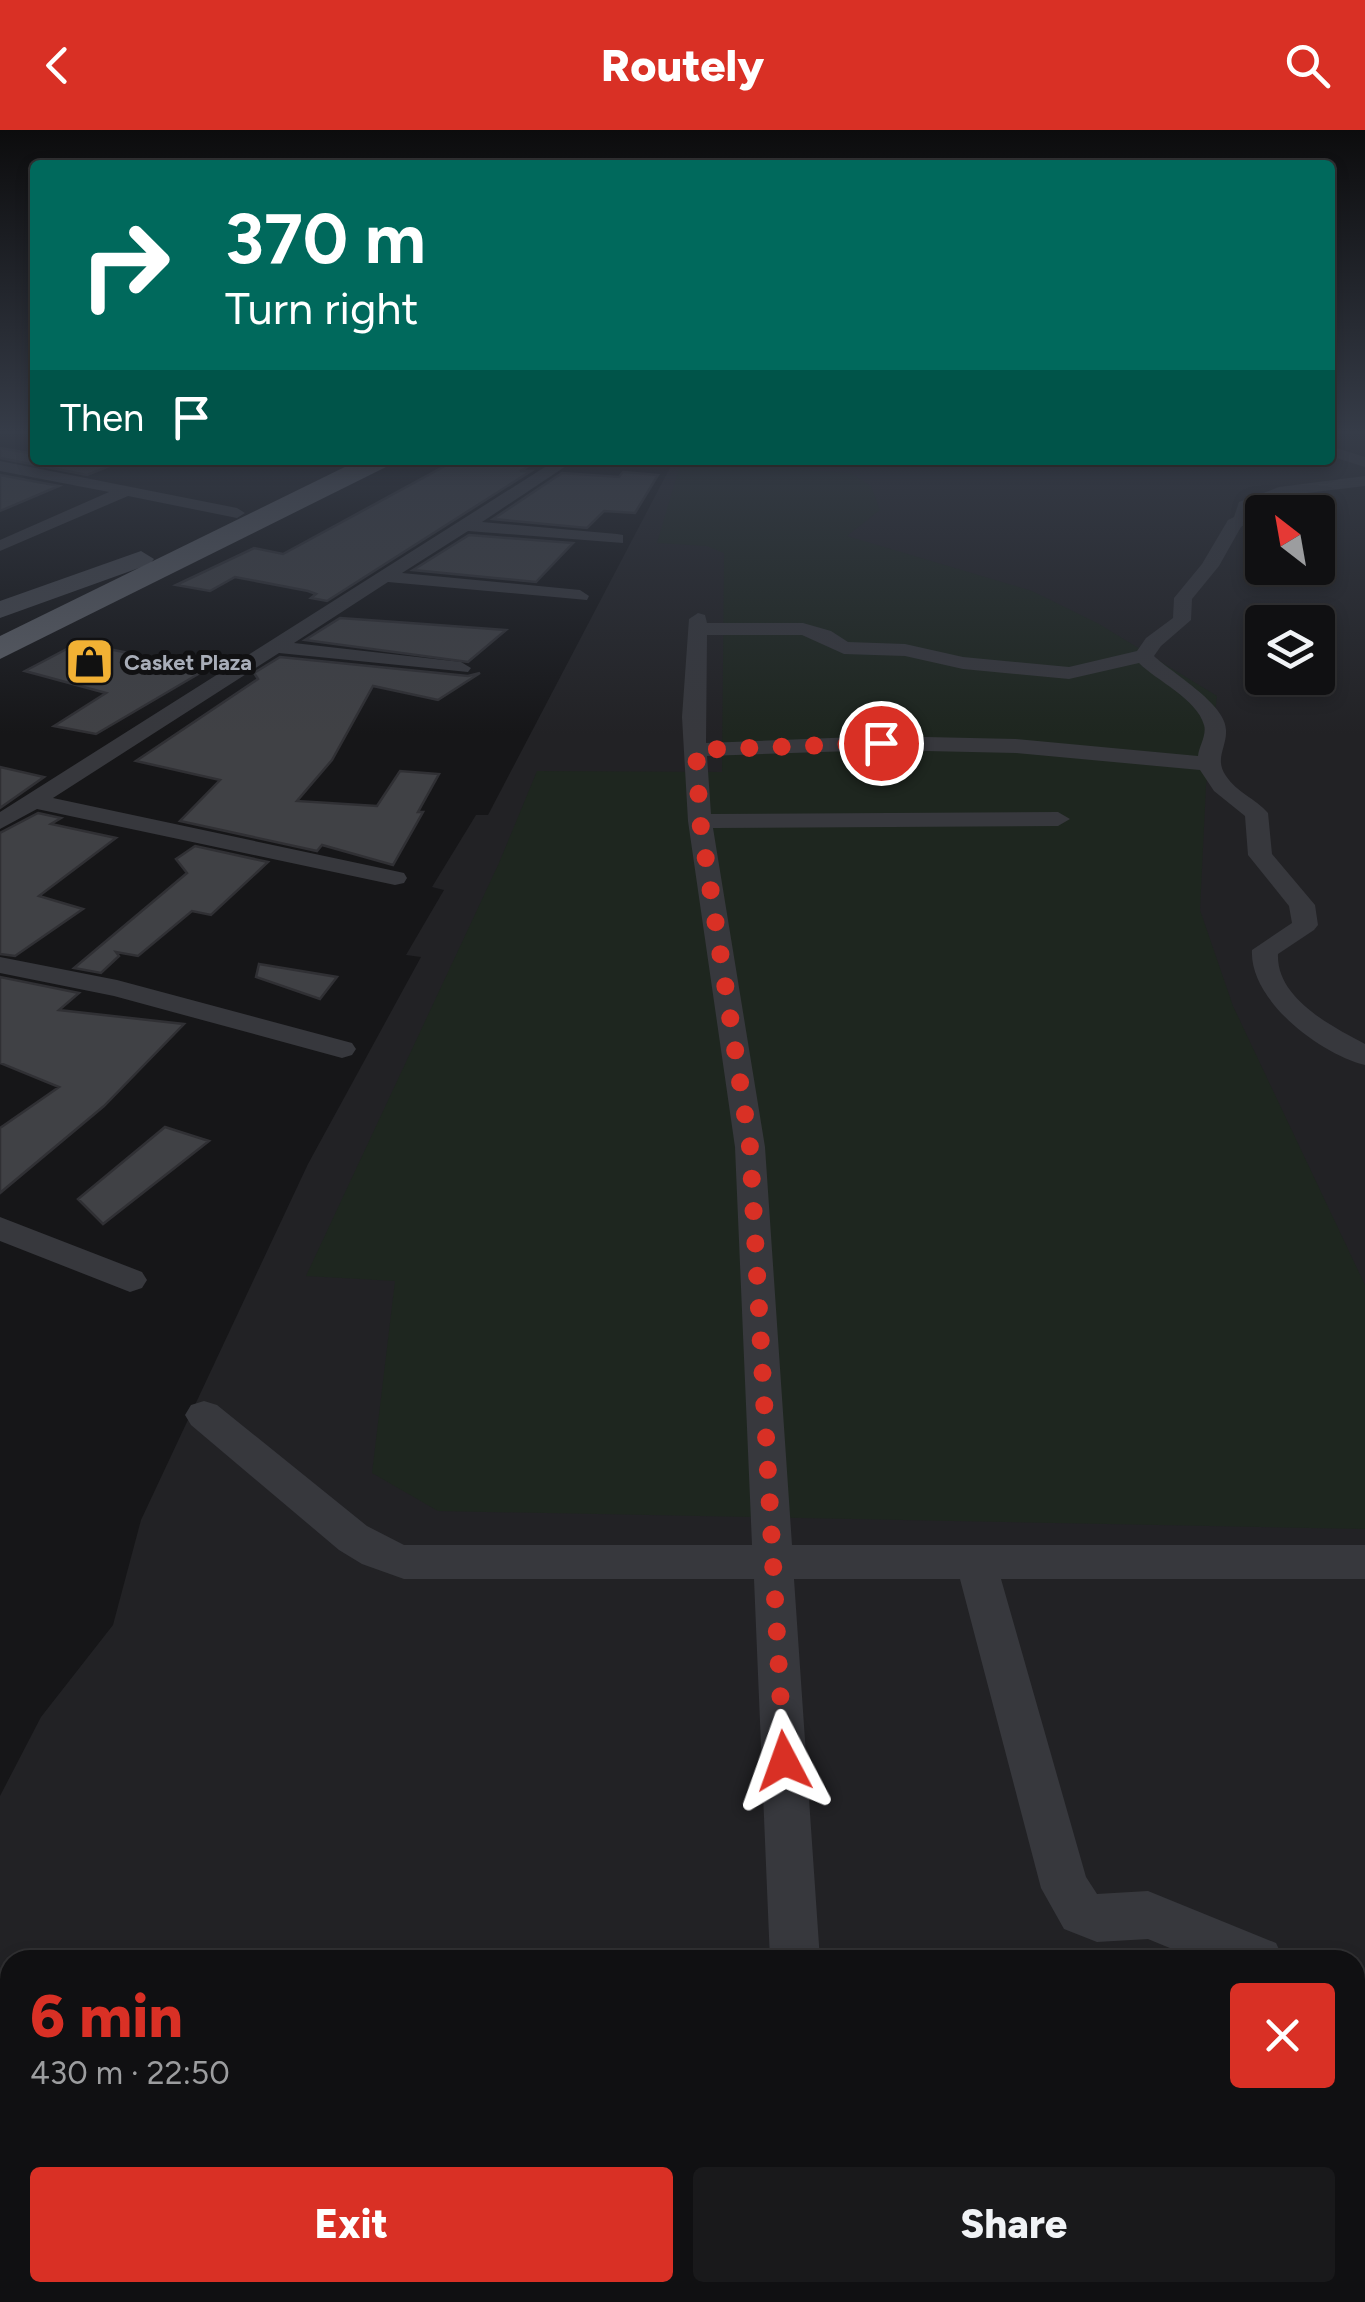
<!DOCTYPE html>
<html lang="en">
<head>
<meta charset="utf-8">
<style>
	body { margin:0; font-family:Figtree,sans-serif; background:#19191b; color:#f1f3f6; height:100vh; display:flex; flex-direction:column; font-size:38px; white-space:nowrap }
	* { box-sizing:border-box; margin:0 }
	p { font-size:32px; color:#9c9d9f }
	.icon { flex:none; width:55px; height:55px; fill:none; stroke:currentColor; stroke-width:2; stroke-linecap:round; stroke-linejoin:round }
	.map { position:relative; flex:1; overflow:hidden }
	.details { position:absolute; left:0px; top:1820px; width:1365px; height:352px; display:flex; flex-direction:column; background:#101012; border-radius:30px 30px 0 0; box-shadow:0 5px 15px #0003,0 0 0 2px #303032 }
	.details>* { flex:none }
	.guide { position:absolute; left:30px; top:30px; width:1305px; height:305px; border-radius:10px; box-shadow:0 5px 15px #0003,0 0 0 2px #303032; background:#00695c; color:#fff; overflow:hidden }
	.needle { width:65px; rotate:329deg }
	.fabs { position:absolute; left:1245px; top:365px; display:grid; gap:20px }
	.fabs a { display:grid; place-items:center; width:90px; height:90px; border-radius:10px; background:#101012; box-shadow:0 5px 15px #0003,0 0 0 2px #303032; font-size:50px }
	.pin { position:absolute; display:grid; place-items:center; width:85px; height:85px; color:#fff; margin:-42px; border:5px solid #fff; border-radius:50%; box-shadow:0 2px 10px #0007 }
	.me { position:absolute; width:110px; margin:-55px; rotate:356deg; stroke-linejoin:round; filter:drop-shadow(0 0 8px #0008) }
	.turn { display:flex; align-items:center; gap:35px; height:210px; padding:0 30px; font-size:45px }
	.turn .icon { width:130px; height:130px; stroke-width:2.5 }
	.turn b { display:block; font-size:70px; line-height:85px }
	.then { display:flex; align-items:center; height:95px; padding:0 30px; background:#0003; gap:20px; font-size:38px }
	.round { display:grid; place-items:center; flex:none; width:105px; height:105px; border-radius:10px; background:#19191b }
	.summary { display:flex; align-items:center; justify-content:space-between; height:170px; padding:0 30px }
	h1 { font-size:60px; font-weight:800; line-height:75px; color:#d93025 }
	.cta { display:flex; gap:20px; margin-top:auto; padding:20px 30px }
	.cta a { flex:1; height:115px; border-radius:10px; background:#d93025; color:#fff; font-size:40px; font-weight:800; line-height:115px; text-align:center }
	.cta a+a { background:#19191b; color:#f1f3f6 }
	header { display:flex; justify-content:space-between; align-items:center; height:130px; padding:0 30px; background:#d93025; color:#fff; font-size:45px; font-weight:800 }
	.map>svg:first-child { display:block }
	.built { fill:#222225; fill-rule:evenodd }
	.green { fill:#1e261f }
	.building { fill:#404145; stroke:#303034; stroke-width:2.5 }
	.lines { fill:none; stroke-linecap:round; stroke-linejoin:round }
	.minor { fill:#37383d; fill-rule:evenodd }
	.secondary { fill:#45474d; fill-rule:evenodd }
	.trunk { fill:#5b5e65; fill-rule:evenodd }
	.route { stroke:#d93025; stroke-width:18; stroke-dasharray:0 32.4 }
	.labels { text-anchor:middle; stroke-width:10; stroke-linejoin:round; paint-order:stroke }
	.far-poi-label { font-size:22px; font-weight:bold; fill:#a8adb8; stroke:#111113; text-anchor:start }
</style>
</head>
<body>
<header><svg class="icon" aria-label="back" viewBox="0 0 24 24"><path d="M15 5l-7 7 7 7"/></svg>Routely<svg class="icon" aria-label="search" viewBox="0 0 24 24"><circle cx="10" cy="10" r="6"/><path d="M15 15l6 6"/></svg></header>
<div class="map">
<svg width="1365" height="2172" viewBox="0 0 1365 2172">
	<rect width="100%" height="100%" fill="#161618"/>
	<path class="built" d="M1330,300H1365V2172H0V1666L41,1587L113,1495L141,1390L308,1034L421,827L406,825L444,760L432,757L476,685H488L674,330H1330ZM1262,382H1318V438H1262ZM1262,492H1318V548H1262ZM10,1830H1355V2162H10Z"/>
	<path class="green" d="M681,332L851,343L871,356L880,380L847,406L1032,461L1099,494L1217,566L1206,656L1200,780L1233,876L1365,1155V1399L438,1381L372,1343L395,1151L306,1146L499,733L537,641L722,642L724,423L707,416L657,413Z"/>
	<path class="building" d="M0,318L35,324V330H68L107,337L87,345L0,328Z
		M456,330H540L520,341H531L327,471L311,468L316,464L308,461L235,447L210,461L176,455L254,418L283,424Z
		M623,342L658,345L635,383L604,381L587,398L493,389L562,343L619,347Z
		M0,345L59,356L0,381Z
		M469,405L573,413L536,452L413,440Z
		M340,488L424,494L506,500L468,532L305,510Z
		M78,513L139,525L200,543L96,604L54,596L106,563L25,541Z
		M280,527L468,546L480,543L438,570L373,556L332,630L297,671L377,676L400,641L439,644L418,682H423L393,735L322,715L317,721L180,691L220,650L136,631L258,549L254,543Z
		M0,637L44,647L0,678Z
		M38,683L61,688L51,694L116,708L39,766L83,779L15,826L0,824V703Z
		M195,716L268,732L211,785L192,781L138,826L116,822L119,826L101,843L74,838L187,743L176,729Z
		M259,834L337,847L320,869L256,847Z
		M0,847L79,863L59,880L184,894L104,976L0,1063V998L59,957L0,933Z
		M165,997L209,1011L103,1094L78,1069Z"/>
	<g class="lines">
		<path class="minor" d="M1330,316L1365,327V337L1330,326Z
			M556,330H575L482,392L617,404L623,405V413L468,401L402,443L580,460L589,466L587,470L388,452L294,513L461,532L471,538L468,542L279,523L53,668L395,741L404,743L407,748L404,753L395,755L37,679L0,699V682Z
			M0,331L237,378L245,383L237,388L128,366L0,421V410L109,362L0,341Z
			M1365,346V356L1282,366L1253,378L1250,390L1241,397L1219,436L1192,469L1191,490L1161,516L1154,526C1172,543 1226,574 1226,600C1227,617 1214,629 1226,646C1236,662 1256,669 1268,683L1272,724L1315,775L1318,795L1314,800L1278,824C1276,868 1331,896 1365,914V935C1320,924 1249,870 1252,820L1292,793L1289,776L1248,725L1245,686L1214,661L1200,640L1016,623L881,620L707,626L711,684L1058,682L1070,689L1058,696L713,698L765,1017L792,1415H1365V1449H1001L1086,1747L1097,1764L1148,1761L1276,1813L1284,1830H1199L1148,1809L1097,1812L1064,1799L1041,1758L960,1449H794L820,1830H770L754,1449H404L362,1434L339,1420L191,1295L185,1285L191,1275L204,1271L217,1275L367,1396L404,1415H752L735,1017L688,691L682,587L689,489L698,483L705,485L707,493H803L831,501L848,512L905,514L963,527L1069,537L1137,521L1146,508L1173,488L1174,468L1202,434L1228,390L1234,387L1239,372L1279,357ZM707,505H802L844,524L905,526L963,539L1069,549L1139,533C1157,551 1197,569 1204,595C1207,605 1199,616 1198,626L1016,609L881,606L706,613Z
			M0,827L117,850L352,913L356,919L352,925L342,928L114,866L0,843Z
			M0,1087L142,1142L147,1150L142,1158L130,1162L0,1111Z
			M1355,1844L1365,1848V1898L1355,1894Z
			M787,2162H843L844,2172H786Z"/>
		<path class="secondary" d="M141,421L154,429L150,434L0,488V471Z"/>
		<path class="trunk" d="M359,330H392L388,336L0,529V506Z"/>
	</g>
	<linearGradient id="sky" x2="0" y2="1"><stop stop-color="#0c0c0d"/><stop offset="0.5" stop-color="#363c48"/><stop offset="1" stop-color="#363c48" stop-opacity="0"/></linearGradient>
	<rect width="1365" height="604" fill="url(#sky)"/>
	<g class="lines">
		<path class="route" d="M784,1631L750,1017L700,691L696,620L881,613"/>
	</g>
	<defs>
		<symbol id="shop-square" viewBox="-11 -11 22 22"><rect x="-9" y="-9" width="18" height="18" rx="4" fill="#f2b134" stroke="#111113"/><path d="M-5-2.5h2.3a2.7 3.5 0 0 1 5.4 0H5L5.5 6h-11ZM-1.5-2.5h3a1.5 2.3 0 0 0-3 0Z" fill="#111"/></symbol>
	</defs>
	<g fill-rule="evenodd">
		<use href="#shop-square" x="62" y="504" width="55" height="55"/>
	</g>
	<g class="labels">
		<g class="far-poi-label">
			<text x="124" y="540">Casket Plaza</text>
		</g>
	</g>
</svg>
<div class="fabs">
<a><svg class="needle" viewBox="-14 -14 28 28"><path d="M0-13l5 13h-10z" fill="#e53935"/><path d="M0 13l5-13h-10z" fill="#9c9d9f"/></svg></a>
<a><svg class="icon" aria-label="layers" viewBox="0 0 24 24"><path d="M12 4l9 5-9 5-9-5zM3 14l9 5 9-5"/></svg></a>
</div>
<div class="pin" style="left:881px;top:613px;background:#d93025"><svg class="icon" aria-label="arrive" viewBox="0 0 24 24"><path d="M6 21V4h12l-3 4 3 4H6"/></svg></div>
<svg class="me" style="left:784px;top:1631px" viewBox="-20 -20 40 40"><path d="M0-17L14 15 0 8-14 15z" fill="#d93025" stroke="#fff" stroke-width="4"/></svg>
<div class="guide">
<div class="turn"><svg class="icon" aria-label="right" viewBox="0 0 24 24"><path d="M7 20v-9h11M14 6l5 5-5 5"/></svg><div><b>370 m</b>Turn right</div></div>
<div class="then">Then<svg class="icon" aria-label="arrive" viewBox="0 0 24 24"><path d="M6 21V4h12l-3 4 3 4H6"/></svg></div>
</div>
<section class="details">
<div class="summary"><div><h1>6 min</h1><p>430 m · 22:50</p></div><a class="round" style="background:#d93025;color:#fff"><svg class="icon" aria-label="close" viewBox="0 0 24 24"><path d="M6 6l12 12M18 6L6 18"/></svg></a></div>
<div class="cta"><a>Exit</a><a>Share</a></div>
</section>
</div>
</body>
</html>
